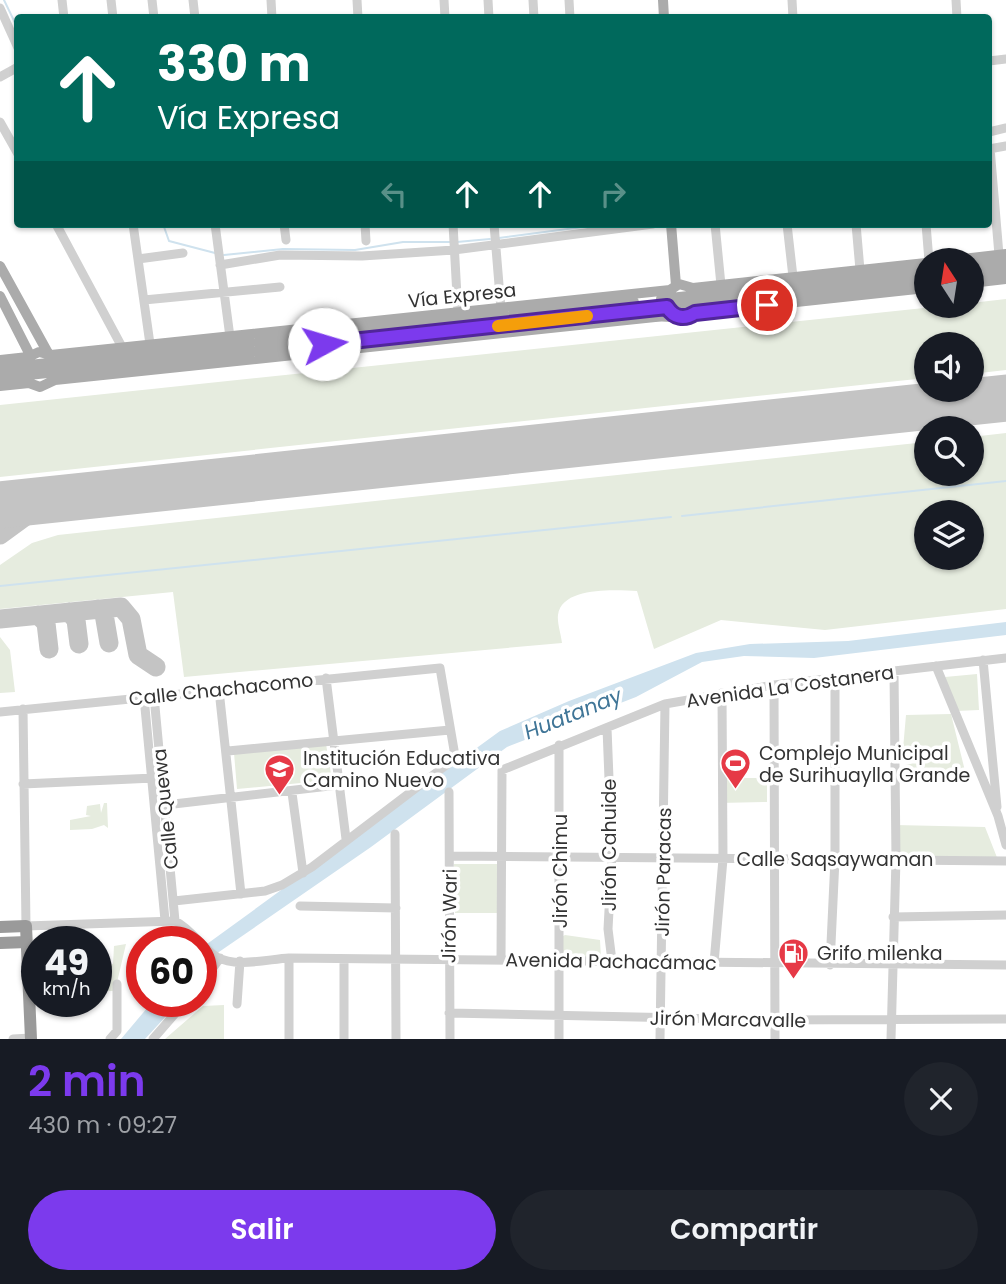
<!DOCTYPE html>
<html lang="es">
<head>
<meta charset="utf-8">
<style>
	body { margin:0; font-family:Poppins,sans-serif; background:#20242c; color:#f1f3f6; height:100vh; display:flex; flex-direction:column; font-size:26px; white-space:nowrap }
	* { box-sizing:border-box; margin:0 }
	p { font-size:23px; color:#9ea1a6 }
	.icon { flex:none; width:38px; height:38px; fill:none; stroke:currentColor; stroke-width:2; stroke-linecap:round; stroke-linejoin:round }
	.map { position:relative; height:1039px; overflow:hidden }
	.panel { display:flex; flex-direction:column; background:#171b24; flex:1 }
	.panel>* { flex:none }
	.guide { position:absolute; left:14px; top:14px; width:978px; height:214px; border-radius:7px; box-shadow:0 2px 5px #0004; background:#00695c; color:#fff; overflow:hidden }
	.needle { width:46px; rotate:348deg }
	.fabs { position:absolute; left:914px; top:248px; display:grid; gap:14px }
	.fabs a { display:grid; place-items:center; width:70px; height:70px; border-radius:50%; background:#171b24; box-shadow:0 2px 5px #0004; font-size:35px }
	.speed { position:absolute; left:21px; top:926px; display:flex; gap:14px; font-size:35px; font-weight:700; text-align:center }
	.speed>* { display:grid; place-content:center; width:91px; height:91px; border-radius:50%; background:#171b24; box-shadow:0 2px 5px #0004; line-height:1 }
	.speed small { font-size:18px; font-weight:400 }
	.speed .limit { border:10px solid #d22; background:#fff; color:#111 }
	.pin { position:absolute; display:grid; place-items:center; width:60px; height:60px; color:#fff; margin:-30px; border:4px solid #fff; border-radius:50%; box-shadow:0 2px 7px #0007 }
	.me { position:absolute; width:77px; margin:-38px; rotate:84deg; stroke-linejoin:round; filter:drop-shadow(0 0 5px #0008) }
	.turn { display:flex; align-items:center; gap:24px; height:147px; padding:0 28px; font-size:32px }
	.turn .icon { width:91px; height:91px; stroke-width:2.5 }
	.turn b { display:block; font-size:49px; line-height:60px }
	.lanes { display:flex; align-items:center; height:66px; padding:0 28px; background:#0003; justify-content:center; gap:35px; direction:ltr }
	.lanes .off { opacity:.35 }
	.round { display:grid; place-items:center; flex:none; width:74px; height:74px; border-radius:37px; background:#20242c }
	.head { display:flex; align-items:center; justify-content:space-between; height:119px; padding:0 28px }
	h1 { font-size:42px; font-weight:600; line-height:52px; color:#7c3aed }
	.cta { display:flex; gap:14px; margin-top:auto; padding:14px 28px }
	.cta a { flex:1; height:80px; border-radius:42px; background:#7c3aed; color:#fff; font-size:28px; font-weight:600; line-height:80px; text-align:center }
	.cta a+a { background:#20242c; color:#f1f3f6 }
	.map>svg:first-child { display:block }
	.green { fill:#e6ecdf; fill-rule:evenodd }
	.water { fill:#cfe2ee }
	.lines { fill:none; stroke-linecap:round; stroke-linejoin:round }
	.stream { stroke:#cfe2ee; stroke-width:2 }
	.taxiway { stroke:#c4c4c4; stroke-width:19 }
	.runway { stroke:#c4c4c4; stroke-width:47 }
	.minor { stroke:#d0d0d0; stroke-width:9 }
	.major { stroke:#ababab; stroke-width:10 }
	.highway { stroke:#9a9a9a; stroke-width:12 }
	.route-casing { stroke:#51269a; stroke-width:18 }
	.route { stroke:#7c3aed; stroke-width:12 }
	.slow { stroke:#f59e0b; stroke-width:12 }
	.labels { text-anchor:middle; stroke-width:7; stroke-linejoin:round; paint-order:stroke }
	.street-label { font-size:19px; fill:#333; stroke:#fff }
	.poi-label { font-size:19px; fill:#333; stroke:#fff; text-anchor:start }
	.water-label { font-size:21px; font-style:italic; fill:#3f7597; stroke:#fff }
</style>
</head>
<body>
<div class="map">
<svg width="1006" height="1039" viewBox="0 0 1006 1039">
	<rect width="100%" height="100%" fill="#fff"/>
	<path class="green" d="M1006,299V370L971,374V345H926V378L0,477V405L943,306H971V303Z
		M1006,433V609L825,630L721,620L654,649L637,591C616,590 562,586 558,615C557,623 561,634 562,643L184,677L173,592L0,609V565L32,543L58,535L926,442V474H971V437ZM926,513H971V558H926Z
		M0,637L10,650L15,692L0,693Z
		M977,674L979,710L956,711L945,677Z
		M951,714L965,771L905,773V765L925,761L921,745L903,749L906,715Z
		M326,744L332,780L237,789L234,753Z
		M719,778H767V802L719,803Z
		M104,803H107L108,828L104,825L92,829L70,830V820L91,816L86,815L87,806L100,804L101,813Z
		M895,825L985,827L998,860L895,859Z
		M454,864H498V913H455Z
		M565,935L600,940L601,958H558V939Z
		M126,944L115,991H96V967L113,964L114,946Z
		M224,1005V1039H165L203,1006Z"/>
	<path class="water" d="M1006,622V635L814,658L744,656L702,662L636,697L507,747L371,847L216,954L201,978V950L207,944L500,731L569,701L696,653L750,644L848,641Z
		M153,1001H180L145,1039H121Z"/>
	<g class="lines">
		<path class="stream" d="M4,0L18,29
			M163,224L169,241L215,253
			M499,238L606,224
			M457,242L490,239
			M224,255L283,249L355,250L403,242H452
			M682,516L1006,481
			M0,586L671,517"/>
		<path class="taxiway" d="M0,535L48,500
			M98,609L104,614L109,643
			M69,612L76,620L79,644
			M38,615L46,623L49,649
			M0,619L121,607L131,619L138,655L156,667"/>
		<path class="runway" d="M0,505L1006,398"/>
		<path class="minor" d="M62,0L64,18
			M111,0L113,18
			M152,0L154,18
			M193,0L195,18
			M271,0L272,18
			M357,0L358,18
			M444,0L445,18
			M488,0L489,18
			M533,0L534,18
			M569,0L570,18
			M792,0L793,18
			M956,0L957,18
			M0,8L18,48
			M989,61L1006,59
			M0,77L18,67
			M0,122L18,154
			M989,132L1006,128
			M990,148L999,255
			M989,149L1006,146
			M56,224L122,347
			M133,224L150,344
			M215,224L230,337
			M284,224L286,240
			M365,224L366,241
			M453,224L458,314
			M494,224L501,309
			M715,224L721,285
			M787,224L793,277
			M856,224L860,270
			M926,224L929,261
			M138,259L183,253
			M220,265L280,255L362,256L454,250L653,224
			M144,300L280,287
			M983,660L997,807
			M936,666L998,816L1006,845
			M326,678L346,839
			M774,685L775,1039
			M219,690L241,894
			M154,696L175,921
			M144,697L165,920
			M23,709L26,926L175,921C193,930 201,948 217,957C235,968 269,959 289,958L1006,965
			M0,712L440,668L454,750L453,760L445,766L312,867L282,885L265,891L174,901
			M607,728L612,855L608,929L612,961
			M559,745V1039
			M228,751L450,730
			M23,784L154,778
			M449,792L450,1039
			M292,793L303,873
			M165,805L338,785
			M395,834L396,1039
			M451,856L1006,861
			M300,906L396,908
			M893,917L1006,915
			M289,958V1039
			M501,960L502,770L665,704L774,685L1006,658
			M714,963L723,859L722,693
			M830,965L835,859V678
			M201,984L220,958
			M237,1004L240,961
			M449,1013L774,1020L1006,1019
			M13,1039L31,1038
			M110,1039L117,1031V984
			M153,1039L186,1001
			M344,1039V960
			M660,1039L665,704
			M891,1039L896,859L894,672"/>
		<path class="major" d="M663,0L664,18
			M671,224L676,285
			M945,261L1006,254
			M0,266L48,353
			M971,266L1006,262
			M971,275L1006,271
			M971,283L1006,279
			M0,296L30,355
			M661,299L926,270
			M0,360L28,357L39,352L51,355L670,290L679,284L693,288L926,263
			M0,368L634,302
			M0,378L926,280
			M0,386L29,383L40,387L55,380L655,317C669,315 684,321 695,313L926,288"/>
		<path class="highway" d="M0,927L26,926L31,1039
			M0,943L27,942"/>
	</g>
	<g class="lines">
		<defs>
			<path id="route" d="M324,344L667,307C674,318 684,320 695,313L767,305"/>
		</defs>
		<use href="#route" class="route-casing"/>
		<use href="#route" class="route"/>
		<path class="slow" d="M498,326L587,316"/>
	</g>
	<defs>
		<symbol id="stadium-pin" viewBox="-11 -11 22 30"><path d="M0 17L-7.5 6A9.5 9.5 0 1 1 7.5 6Z" fill="#e63946" stroke="#fff"/><path d="M0-5a6.5 5 0 1 0 0 10a6.5 5 0 1 0 0-10ZM-3.5-1.8h7v3.6h-7Z" fill="#fff"/></symbol>
		<symbol id="school-pin" viewBox="-11 -11 22 30"><path d="M0 17L-7.5 6A9.5 9.5 0 1 1 7.5 6Z" fill="#e63946" stroke="#fff"/><path d="M0-5L7-2L0 1L-7-2ZM-4 1L0 2.5L4 1V4Q0 6-4 4Z" fill="#fff"/></symbol>
		<symbol id="fuel-pin" viewBox="-11 -11 22 30"><path d="M0 17L-7.5 6A9.5 9.5 0 1 1 7.5 6Z" fill="#e63946" stroke="#fff"/><path d="M-5.5-6h7V0h2V4h1.3V-2.5L3-4.5l.8-.8L6-3V5H2.5V1h-1V6h-7ZM-4.2-4.7v3.2H.2V-4.7Z" fill="#fff"/></symbol>
	</defs>
	<g fill-rule="evenodd">
		<use href="#stadium-pin" x="718" y="746" width="35" height="47"/>
		<use href="#school-pin" x="262" y="752" width="35" height="47"/>
		<use href="#fuel-pin" x="776" y="936" width="35" height="47"/>
	</g>
	<g class="labels">
		<g class="street-label">
			<text transform="translate(462 295) rotate(-6)" y="7">Vía Expresa</text>
			<text transform="translate(790 686) rotate(-8)" y="7">Avenida La Costanera</text>
			<text transform="translate(221 689) rotate(-6)" y="7">Calle Chachacomo</text>
			<text transform="translate(165 809) rotate(-96)" y="7">Calle Quewa</text>
			<text transform="translate(609 845) rotate(-90)" y="7">Jirón Cahuide</text>
			<text x="835" y="866">Calle Saqsaywaman</text>
			<text transform="translate(560 871) rotate(-90)" y="7">Jirón Chimu</text>
			<text transform="translate(663 872) rotate(-89)" y="7">Jirón Paracas</text>
			<text transform="translate(449 916) rotate(-89)" y="7">Jirón Wari</text>
			<text transform="translate(611 961) rotate(1)" y="7">Avenida Pachacámac</text>
			<text transform="translate(728 1019) rotate(1)" y="7">Jirón Marcavalle</text>
		</g>
		<g class="poi-label">
			<text x="759" y="760">Complejo Municipal<tspan x="759" dy="22">de Surihuaylla Grande</tspan></text>
			<text x="303" y="765">Institución Educativa<tspan x="303" dy="22">Camino Nuevo</tspan></text>
			<text x="817" y="960">Grifo milenka</text>
		</g>
		<g class="water-label">
			<text transform="translate(573 714) rotate(-22)" y="7">Huatanay</text>
		</g>
	</g>
</svg>
<div class="fabs">
<a><svg class="needle" viewBox="-14 -14 28 28"><path d="M0-13l5 13h-10z" fill="#e53935"/><path d="M0 13l5-13h-10z" fill="#9ea1a6"/></svg></a>
<a><svg class="icon" aria-label="sound" viewBox="0 0 24 24"><path d="M4 9h4l5-4v14l-5-4H4zM17 9q2 3 0 6"/></svg></a>
<a><svg class="icon" aria-label="search" viewBox="0 0 24 24"><circle cx="10" cy="10" r="6"/><path d="M15 15l6 6"/></svg></a>
<a><svg class="icon" aria-label="layers" viewBox="0 0 24 24"><path d="M12 4l9 5-9 5-9-5zM3 14l9 5 9-5"/></svg></a>
</div>
<div class="speed"><div>49<small>km/h</small></div><div class="limit">60</div></div>
<div class="pin" style="left:767px;top:305px;background:#d93025"><svg class="icon" aria-label="arrive" viewBox="0 0 24 24"><path d="M6 21V4h12l-3 4 3 4H6"/></svg></div>
<svg class="me" style="left:324px;top:344px" viewBox="-20 -20 40 40"><circle r="19" fill="#fff"/><path d="M0-13L10 11 0 6-10 11z" fill="#7c3aed"/></svg>
<div class="guide">
<div class="turn"><svg class="icon" aria-label="ahead" viewBox="0 0 24 24"><path d="M12 20V5M6 11l6-6 6 6"/></svg><div><b>330 m</b>Vía Expresa</div></div>
<div class="lanes"><svg class="icon off" aria-label="left" viewBox="0 0 24 24"><path d="M17 20v-9H6M10 6l-5 5 5 5"/></svg><svg class="icon" aria-label="ahead" viewBox="0 0 24 24"><path d="M12 20V5M6 11l6-6 6 6"/></svg><svg class="icon" aria-label="ahead" viewBox="0 0 24 24"><path d="M12 20V5M6 11l6-6 6 6"/></svg><svg class="icon off" aria-label="right" viewBox="0 0 24 24"><path d="M7 20v-9h11M14 6l5 5-5 5"/></svg></div>
</div>
</div>
<section class="panel">
<div class="head"><div><h1>2 min</h1><p>430 m · 09:27</p></div><a class="round"><svg class="icon" aria-label="close" viewBox="0 0 24 24"><path d="M6 6l12 12M18 6L6 18"/></svg></a></div>
<div class="cta"><a>Salir</a><a>Compartir</a></div>
</section>
</body>
</html>
